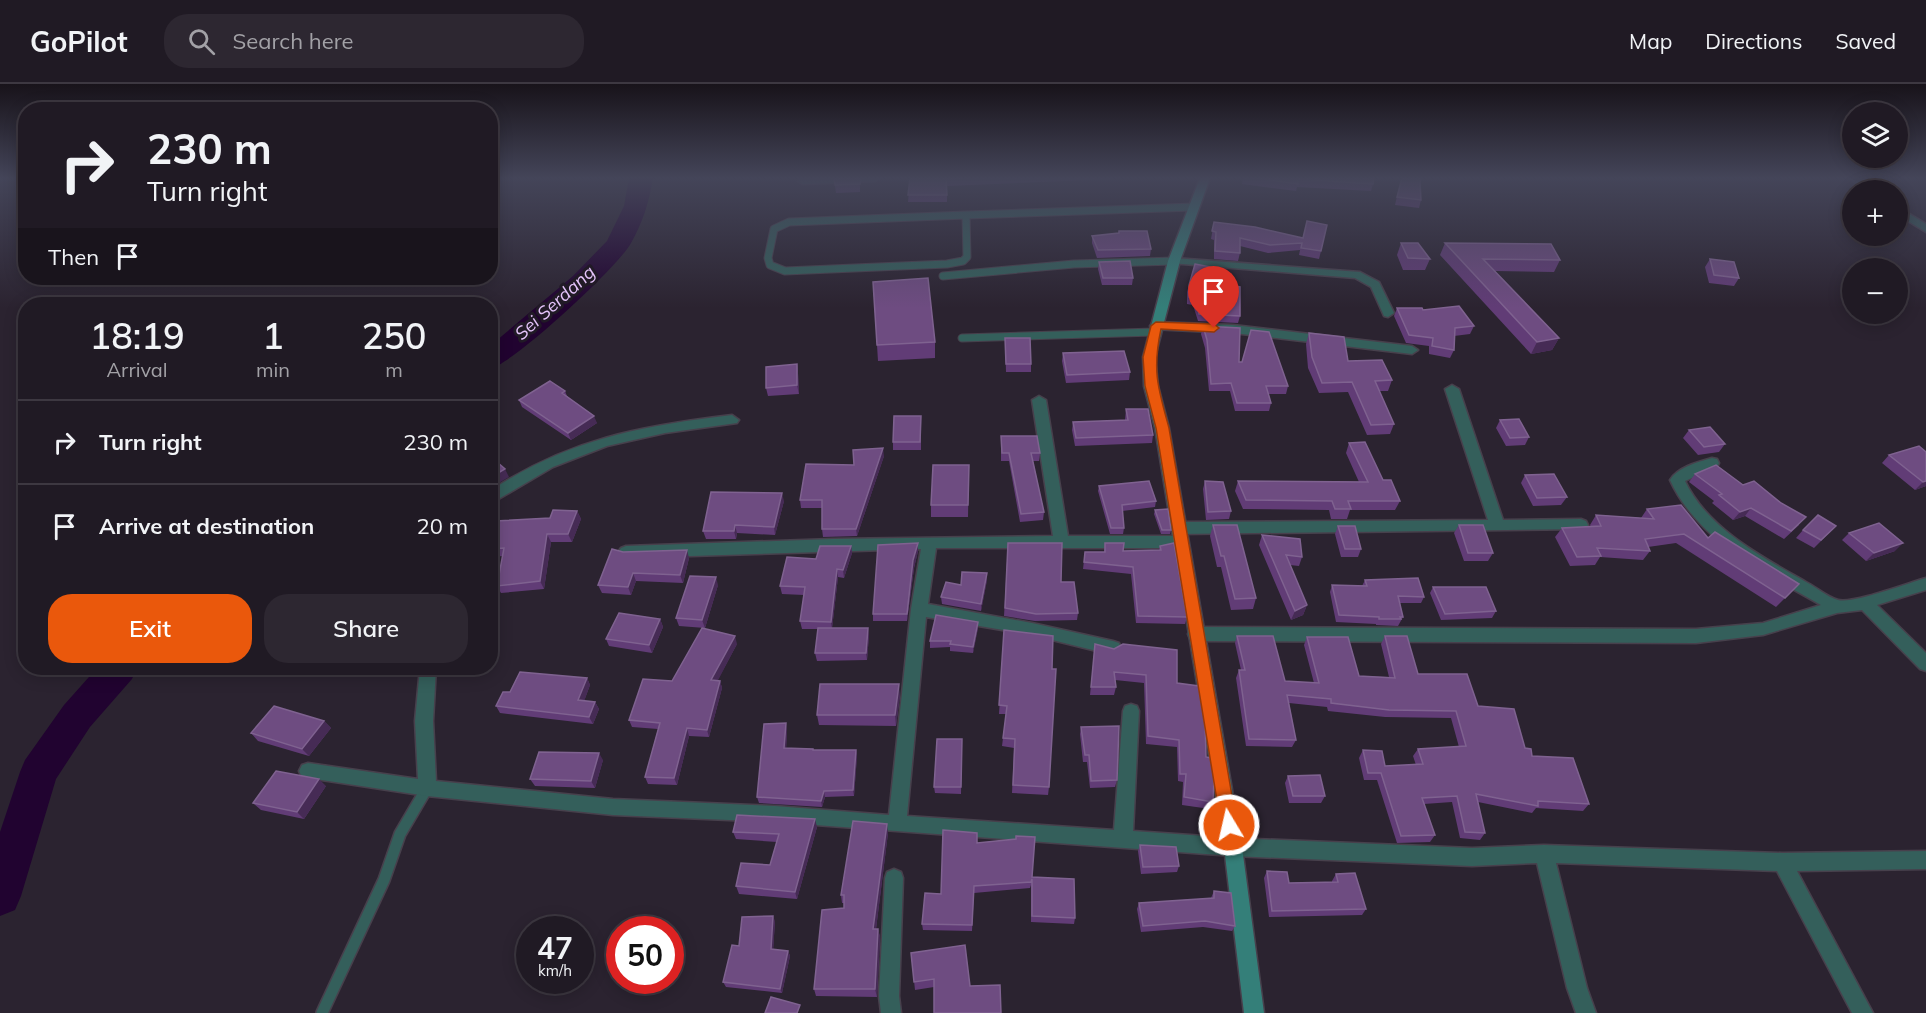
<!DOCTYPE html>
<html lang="en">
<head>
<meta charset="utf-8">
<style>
	body { margin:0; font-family:Mulish,sans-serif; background:#2d2731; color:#f1f3f6; height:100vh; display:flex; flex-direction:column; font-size:22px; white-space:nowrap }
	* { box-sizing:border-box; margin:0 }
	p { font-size:20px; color:#a2a1a6 }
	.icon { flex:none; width:33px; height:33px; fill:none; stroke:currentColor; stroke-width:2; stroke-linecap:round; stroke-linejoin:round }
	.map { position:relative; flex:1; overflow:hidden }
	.drawer { position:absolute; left:18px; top:213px; width:480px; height:378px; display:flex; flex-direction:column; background:#201a24; border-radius:24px; box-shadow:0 3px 15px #0003,0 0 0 2px #3d3841 }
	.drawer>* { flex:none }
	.hud { position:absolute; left:18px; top:18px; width:480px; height:183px; border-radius:24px; box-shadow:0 3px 15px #0003,0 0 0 2px #3d3841; background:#201a24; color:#f1f3f6; overflow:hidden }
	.buttons { position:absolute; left:1842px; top:18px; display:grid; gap:12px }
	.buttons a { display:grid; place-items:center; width:66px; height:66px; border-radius:50%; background:#201a24; box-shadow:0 3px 15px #0003,0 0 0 2px #3d3841; font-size:30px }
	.speed { position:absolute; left:516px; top:832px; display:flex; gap:12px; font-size:30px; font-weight:700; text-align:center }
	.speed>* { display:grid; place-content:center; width:78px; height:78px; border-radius:50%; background:#201a24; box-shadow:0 3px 15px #0003,0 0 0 2px #3d3841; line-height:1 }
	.speed small { font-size:15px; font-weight:400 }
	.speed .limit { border:9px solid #d22; background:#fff; color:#111 }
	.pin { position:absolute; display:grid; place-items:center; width:51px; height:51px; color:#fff; margin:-62px -26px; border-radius:50% 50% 50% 0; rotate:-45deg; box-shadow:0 0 6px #0007 }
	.pin .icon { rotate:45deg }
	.me { position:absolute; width:66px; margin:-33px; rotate:351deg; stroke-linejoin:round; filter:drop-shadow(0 0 4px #0008) }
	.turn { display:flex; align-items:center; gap:21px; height:126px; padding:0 30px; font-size:27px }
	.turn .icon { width:78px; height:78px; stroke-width:2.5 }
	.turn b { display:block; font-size:42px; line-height:51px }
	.then { display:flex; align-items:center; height:57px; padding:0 30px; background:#0003; gap:12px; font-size:22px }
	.eta { display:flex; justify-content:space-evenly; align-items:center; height:102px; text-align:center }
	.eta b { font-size:36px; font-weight:600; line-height:42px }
	.action { display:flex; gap:12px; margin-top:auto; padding:12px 30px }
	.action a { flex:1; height:69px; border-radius:24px; background:#ea580c; color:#fff; font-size:24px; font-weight:600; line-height:69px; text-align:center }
	.action a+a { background:#2d2731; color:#f1f3f6 }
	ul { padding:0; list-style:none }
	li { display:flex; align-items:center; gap:18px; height:84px; padding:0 30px; border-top:2px solid #3d3841 }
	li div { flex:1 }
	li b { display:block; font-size:22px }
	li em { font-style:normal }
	header { display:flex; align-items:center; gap:36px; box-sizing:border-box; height:84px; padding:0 30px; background:#201a24; border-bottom:2px solid #3d3841 }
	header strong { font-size:28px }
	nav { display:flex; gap:33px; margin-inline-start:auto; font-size:21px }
	.search { width:420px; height:54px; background:#2d2731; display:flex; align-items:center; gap:15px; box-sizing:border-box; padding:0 21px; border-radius:24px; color:#a2a1a6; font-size:22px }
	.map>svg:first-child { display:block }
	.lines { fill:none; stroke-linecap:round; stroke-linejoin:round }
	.river { fill:#210330; fill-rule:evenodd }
	.lane-far1-casing { stroke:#47404c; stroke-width:9 }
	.lane-casing { stroke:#47404c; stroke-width:14 }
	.street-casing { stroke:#47404c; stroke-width:3 }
	.secondary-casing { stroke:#47404c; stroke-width:3 }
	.lane-far1 { stroke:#345f5b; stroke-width:7 }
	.lane { stroke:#345f5b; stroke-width:11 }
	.street { fill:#345f5b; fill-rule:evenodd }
	.secondary { fill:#347f79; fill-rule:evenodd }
	.wall { fill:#613c76 }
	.shaded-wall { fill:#462b55 }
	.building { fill:#6e4c81; stroke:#7f6290; stroke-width:1.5 }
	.route { fill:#ea580c; stroke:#983908; stroke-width:1.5 }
	.labels { text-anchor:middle; stroke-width:6; stroke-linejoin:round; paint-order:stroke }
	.far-water-label { font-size:18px; font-style:italic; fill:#e5c4fb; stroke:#211a26 }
</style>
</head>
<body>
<header>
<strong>GoPilot</strong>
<div class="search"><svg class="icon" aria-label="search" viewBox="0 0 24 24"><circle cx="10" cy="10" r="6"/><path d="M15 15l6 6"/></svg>Search here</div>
<nav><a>Map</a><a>Directions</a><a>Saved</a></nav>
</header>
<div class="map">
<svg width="1926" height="929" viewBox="0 0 1926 929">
	<rect width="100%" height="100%" fill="#2b2330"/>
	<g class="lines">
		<path class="river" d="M629,94H653C649,118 643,138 631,159C618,183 515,278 490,285V262L573,192L607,157L624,122Z
			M97,584H137L132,595L90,643L56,695L21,812L15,826L0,832V748L20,688L25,676L64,621Z"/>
		<defs>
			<path id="lane-far1" d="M966,131L967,173L963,177L947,180L785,187L770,181L768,174L774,145L789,138Z
				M966,131L1193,123
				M943,192L1074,180L1174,177
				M962,254L1154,248"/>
			<path id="lane" d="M322,929L384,796L400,750L427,704"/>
			<path id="street" d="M880,94L875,97L803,100L798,97L803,94Z
				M1849,94H1861L1876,106H1865Z
				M1898,123L1926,140V148L1898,131Z
				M1174,174L1360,188L1379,198L1394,229L1388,233L1384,232L1371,203L1355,194L1170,179L1168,177Z
				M1156,238L1233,241L1412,262L1418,266L1412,270L1233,249L1152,245L1150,242L1152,239Z
				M1452,301L1459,305L1503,436L1581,435L1586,437L1588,441L1586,445L1179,450L1174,448L1172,444L1174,440L1179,438L1488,436L1445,305Z
				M1039,312L1046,316L1068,452H1180L1185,454L1187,458L1185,462L1180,464H936L928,520L1032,539L1113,557L1119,559L1121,564L1119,569L1113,571L1032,551L926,533L907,732L1114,746L1123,627L1125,622L1131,620L1137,622L1139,627L1133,747L1233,754L1472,764L1544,761L1782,769L1926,767V785L1797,787L1873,929H1852L1777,787L1556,779L1587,904L1596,929H1576L1567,904L1537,779L1472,782L1233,772L775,738L613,731L427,712L302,693L299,687L302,681L308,679L418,695L415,637L420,584H436L433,637L436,697L613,715L775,722L889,731L911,525L921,465L626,474L621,472L618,468L621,464L626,462L833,455L1053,452L1032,316Z
				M732,331L739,336L737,339L665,349L607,362L553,383L490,420V407C569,355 640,342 732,331Z
				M1712,374L1717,375L1719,379L1717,383L1685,397C1707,444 1762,473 1806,498C1816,503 1827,513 1838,516C1853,520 1908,499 1926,494V506L1877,521L1926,569V587L1920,585L1862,526L1837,529L1763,551L1696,559L1196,557L1190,555L1188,550L1190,545L1196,543L1696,545L1763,539L1821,521C1765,489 1698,457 1670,396C1678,383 1698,378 1712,374Z
				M894,785L901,788L903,794L899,912L901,929H881L879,912L885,794L887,788Z"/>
			<path id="secondary" d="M1200,94H1210L1180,177L1155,273L1158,302L1169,344L1242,763L1264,929H1244L1224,763L1155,344L1144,302L1143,273L1168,177Z"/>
		</defs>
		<use href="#lane-far1" class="lane-far1-casing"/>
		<use href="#lane" class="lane-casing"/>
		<use href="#street" class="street-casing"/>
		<use href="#secondary" class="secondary-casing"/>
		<use href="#lane-far1" class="lane-far1"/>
		<use href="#lane" class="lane"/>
		<use href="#street" class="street"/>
		<use href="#secondary" class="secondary"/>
	</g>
	<path class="wall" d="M834,94H860V108L836,109Z
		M910,94H1114V95L947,102V118H908Z
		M1243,94H1374L1373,100L1371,107L1297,103L1296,107L1242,100Z
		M1401,94H1421L1420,98L1421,116L1419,124L1395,121Z
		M1214,138L1303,154L1321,167L1319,175L1299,171L1300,166L1268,169L1240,162V169L1238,177L1214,175V156L1211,155Z
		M1119,147L1151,165L1150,172L1097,174L1092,159V152L1118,149Z
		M1401,159L1430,175L1425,186H1403L1397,171Z
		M1445,159L1560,176L1554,188L1495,187L1559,254L1552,266L1531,270L1440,171Z
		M1710,175L1739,194L1734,202L1709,199L1705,183Z
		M1099,178L1133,194L1132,201H1102L1098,185Z
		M873,198L935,258V274L878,277Z
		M1218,199L1240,232L1238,239L1198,237L1193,221L1187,220V208L1189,201Z
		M1397,224L1423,226L1474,242L1470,250L1454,252V266L1450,274L1429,270V262L1406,259L1394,232Z
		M1203,242L1239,278L1288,302L1286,310H1268L1271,319L1269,327H1235L1230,307H1209L1205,264L1201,250Z
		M1309,249L1348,277L1392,296L1388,307H1379L1394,340L1390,350L1367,351L1348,308L1319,309L1308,284L1306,260Z
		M1005,254L1031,280V288H1006Z
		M1063,269L1130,288L1129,296L1066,299L1062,277Z
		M797,280L798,289L799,310L768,312L766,304Z
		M565,307L567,312L597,339L571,356L522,323L519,316Z
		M1126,325L1153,351L1152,359L1075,362L1072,346L1073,338L1125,336Z
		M921,332V366H893V358Z
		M1500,336L1529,353L1525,361L1506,362L1496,344Z
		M1689,346L1725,360L1719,368L1698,371L1683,354Z
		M1001,352L1040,369L1039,377H1033L1044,428L1043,436L1020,438L1009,377H1001Z
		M1349,359L1383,396L1400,417L1395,426H1350L1347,435H1331L1329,426L1243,425L1235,407L1238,397L1359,398L1346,369Z
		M1926,368V402L1915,406L1882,379L1889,371Z
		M884,372L857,452L823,453L822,445V424H801L800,416L854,381Z
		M969,381L968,433H931V421Z
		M1695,390L1743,401L1781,419L1799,441L1784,455L1745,432L1733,436L1712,419L1714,417L1689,398Z
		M1525,391L1567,413L1561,421L1533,422L1521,399Z
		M1205,397L1231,427L1229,435L1206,436L1203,405Z
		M1099,402L1156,417L1155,423L1122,427L1124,444L1123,450H1110L1098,407Z
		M784,417L775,451L737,449L736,455H706L703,447Z
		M1647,425L1708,454L1799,500L1776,523L1676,459L1648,463L1650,467L1643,476L1600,473L1595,481L1570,482L1555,453L1562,444L1591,443L1590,441L1596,431L1641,434Z
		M1155,426L1171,446L1170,450H1161L1154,430Z
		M577,427L581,435L572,458H551L544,505L501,509L497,502L503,472L491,473L490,471V453Z
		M1213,441L1256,514L1253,525L1231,526L1221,483H1217L1210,452Z
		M1459,441L1493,469L1488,477H1464L1454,449Z
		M1338,442L1361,465L1358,473H1341L1335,450Z
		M1836,442L1814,464L1796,454L1803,446Z
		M1849,449L1895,467L1866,477L1842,456Z
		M1262,451L1302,473L1299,482L1290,481L1307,521L1303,531L1291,536L1259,461Z
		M918,459V467L914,484L907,537H873V530Z
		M1008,459L1061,498L1078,529L1077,536L1035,537L1004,532Z
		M1105,459L1123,467L1159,466L1160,462L1187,533L1185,540L1136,539L1131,490L1083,485L1085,468H1104Z
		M851,462L852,469L844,494L838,493L832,544L869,551L867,576L817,577L815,569L818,545H802L800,537L804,511L782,510L780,502L816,475Z
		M623,468L689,474L683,499L636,497L631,511L602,509L598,501Z
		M987,496L981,527L942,520L941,513L961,501Z
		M1365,496L1424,513L1421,519H1400L1403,533L1398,542L1376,541V540L1336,538L1330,508L1332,501L1362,502Z
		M718,501L705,544L679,542L676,534Z
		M1433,503L1496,527L1492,534L1441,536L1430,509Z
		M660,535L663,543L652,569L609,562L606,555Z
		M978,544L973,569L950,567V563L930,564V557Z
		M1004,546L1049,703L1048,711L1012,709L1014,664L1002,662L1006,630H999Z
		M1237,552L1285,597L1314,599L1304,561L1307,553L1359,592L1389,593L1381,560L1385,552L1418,590L1478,622L1525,664L1532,672L1589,720L1583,727L1536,724L1532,729L1478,718L1485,749L1480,756L1460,754L1452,718L1424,720L1435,751L1430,758L1397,759L1377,696H1364L1359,674L1363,666L1385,682L1416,681L1413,672L1418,665L1459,663L1451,634L1385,633L1328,627L1327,623L1289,619L1296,656L1292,663L1246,662L1236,594L1239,586H1241L1235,559Z
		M737,560L717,597H720L722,604L709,653L689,652L677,701L648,700L645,693L658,645L632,643L629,636L672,597Z
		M1095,560L1177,599L1206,673L1213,718L1210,725L1182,721L1183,698L1178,697L1177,663L1146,660L1144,599L1115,596L1116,603L1114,611H1090Z
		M587,594L590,601L584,617L595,618L599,625L593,640L500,629L496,622L510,608Z
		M900,611L896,642L819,641L817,631Z
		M324,637L331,644L309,672L258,657L251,649Z
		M1081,643L1117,696L1115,703L1090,704L1087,678H1083L1080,650Z
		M787,646L786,664L813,666H856L857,672L854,712L825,713L822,723L759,719L757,713Z
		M962,655L961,710L935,709L934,703Z
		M603,676L595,704L535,702L530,695Z
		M1288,692L1325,712L1321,719H1289L1285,699Z
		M326,702L304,735L261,726L253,719Z
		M817,743L797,815L739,810L736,802L770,781L777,758L736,755L733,748Z
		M888,749L876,845H878L880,853L877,913L816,912L814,905L844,824V819H842L841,811Z
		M977,759L1032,793L1075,834L1074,840L1031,838V801L1030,804L974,809L972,847L923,846L922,840L941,810Z
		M1140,761L1179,782L1177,788L1141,790L1138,767Z
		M1267,787L1289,799L1332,798V797L1336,790L1366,825L1362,831L1269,833L1264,794Z
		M1214,807L1235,842L1232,847L1203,843L1141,848L1137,825L1139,819L1211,814Z
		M775,837L773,866L788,867L790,872L782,909L726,903L723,898L739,862Z
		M965,861L934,903L915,906L911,869Z"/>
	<path class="shaded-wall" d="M1559,254L1552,266L1531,270L1537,258Z
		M797,280L798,289L799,310L797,301Z
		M594,332L597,339L571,356L568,349Z
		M883,364L884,372L857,452L856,445Z
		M505,385L509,393L490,404V394Z
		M1926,397V402L1915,406L1923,398Z
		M782,409L784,417L775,451L774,443Z
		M1751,424L1745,432L1733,436L1740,428Z
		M577,427L581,435L572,458L568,450Z
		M735,441L737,449L736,455L734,447Z
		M547,450L551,458L544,505L540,497Z
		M918,459V467L914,484L907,537V530L913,476Z
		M1903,459L1895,467L1866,477L1874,469Z
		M851,462L852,469L844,494L843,486Z
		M687,466L689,474L683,499L680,491Z
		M837,485L838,493L832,545L831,538Z
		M633,489L636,497L631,511L628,503Z
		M987,489V496L981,527V520Z
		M716,493L718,501L705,544L702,536Z
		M1307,521L1303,531L1291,536L1295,527Z
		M660,535L663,543L652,569L649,561Z
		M978,538V544L973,569V563Z
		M868,544L869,551L867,576L866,569Z
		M735,552L737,560L714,604L711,596Z
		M587,594L590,601L582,623L578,616Z
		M720,597L722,604L709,653L707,646Z
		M899,600L900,611L896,642L895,631Z
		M595,618L599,625L593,640L589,633Z
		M324,637L331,644L309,672L302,665Z
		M786,639L787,646L786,670L784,664Z
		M687,644L689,652L677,701L674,694Z
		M856,666L857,672L854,712L853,706Z
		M599,669L603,676L595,704L591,697Z
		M319,695L326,702L304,735L297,728Z
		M824,707L825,713L822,723L821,717Z
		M815,735L817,743L797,815L795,808Z
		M887,740L888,749L875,853L873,845Z
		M773,832L775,837L773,870L771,865Z
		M878,845L880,853L877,913L875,905Z
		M788,867L790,872L782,909L780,905Z"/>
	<path class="building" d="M834,94H860V100L835,101Z
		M910,94H963L946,95L947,111H908Z
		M1257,94H1374L1373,100L1298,95V100Z
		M1402,94H1421L1420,98L1421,116L1397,113Z
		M1307,137L1327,141L1321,167L1301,164L1302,159L1270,161L1240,154V169L1215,167L1216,148L1212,147L1214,138L1255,143L1303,154Z
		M1119,147H1147L1151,165L1098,166L1092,152L1119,149Z
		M1401,159H1418L1430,175L1408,174Z
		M1445,159L1551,160L1560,176L1483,175L1559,254L1537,258Z
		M1710,175L1734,178L1739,194L1714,191Z
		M1130,177L1133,194H1103L1099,178Z
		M1195,180L1221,185L1217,199L1240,203V232L1199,230L1195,214L1189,213V201Z
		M928,194L935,258L877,261L873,198Z
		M1459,222L1474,242L1455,244L1454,266L1432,262L1433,254L1409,251L1397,224H1422L1423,226Z
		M1203,242L1240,244L1239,278H1242L1251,246L1269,248L1288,302H1266L1271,319H1237L1231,299L1211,300L1207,256Z
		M1309,249L1344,253L1348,277L1382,276L1392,296L1375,297L1394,340L1371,341L1352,298L1322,299L1312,273Z
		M1005,254H1030L1031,280H1006Z
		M1124,267L1130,288L1067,291L1063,269Z
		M797,280V301L766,304V283Z
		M550,297L565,307L562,309L594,332L568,349L519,316Z
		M1126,325H1148L1153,351L1076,354L1073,338L1128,336Z
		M894,332H921L920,358H893Z
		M1519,335L1529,353L1510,354L1500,336Z
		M1710,343L1725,360L1704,363L1689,346Z
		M1001,352H1037L1040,369H1031L1044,428L1021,430L1009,369H1002Z
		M1365,358L1383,396H1391L1400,417H1348L1351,425H1335L1332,417L1246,416L1238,397L1368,398L1349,359Z
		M1919,362L1926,368V397L1923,398L1889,371Z
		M883,364L856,445H822V416H800L806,380L854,381L853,366Z
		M490,372L505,385L490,394Z
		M933,381H969L968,421H931Z
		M1716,381L1743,401L1754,397L1781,419L1806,433L1791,447L1751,424L1740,428L1719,411L1722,410L1695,390Z
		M1554,390L1567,413L1537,414L1525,391Z
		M1149,397L1156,417L1122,421L1124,444H1111L1099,402Z
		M1205,397L1223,398L1231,427L1208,428Z
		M711,408L782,409L774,443L735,441L734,447H703Z
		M1681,421L1708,454L1715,448L1799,500L1785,514L1684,450L1645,455L1650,467L1597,464L1601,472L1577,473L1562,444L1601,442L1596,431L1654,435L1647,425Z
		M1168,425L1171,446H1162L1155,426Z
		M553,426L577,427L568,450H547L540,497L497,502L504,464L490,465V453L495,437L550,434Z
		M1818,431L1836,442L1821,456L1803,446Z
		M1879,439L1903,459L1874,469L1849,449Z
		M1213,441H1237L1256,514L1235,515L1224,472H1221Z
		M1459,441H1483L1493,469H1468Z
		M1338,442H1355L1361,465H1345Z
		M1262,451L1300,455L1302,473L1286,471L1307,521L1295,527Z
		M918,459L913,476L907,530H873L878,461Z
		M1008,459H1062L1061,498H1074L1078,529L1036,530L1005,524Z
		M1105,459H1124L1123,467L1161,466L1160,462L1174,459L1187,533L1138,532L1133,483L1084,478L1085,468H1105Z
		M820,462H851L843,486L837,485L831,538L800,537L805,503L780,502L787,473L816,475Z
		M612,465L623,468L687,466L680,491L633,489L628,503L598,501Z
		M962,488L987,489L981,520L941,513L946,498L961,501Z
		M690,492L716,493L702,536L676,534Z
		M1418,494L1424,513L1398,512L1403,533H1400L1401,535H1379V533L1339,531L1332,501L1367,502L1365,496Z
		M1433,503H1486L1496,527L1445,530Z
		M619,529L660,535L649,561L606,555Z
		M936,531L978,538L973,563L950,560L951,557H930Z
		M702,544L735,552L711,596L720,597L707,646L687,644L674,694L645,693L660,639L629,636L643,595L672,597Z
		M818,544H868L866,569H815Z
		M1004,546L1053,552L1052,585H1056L1049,703L1013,701L1015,655L1003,654L1007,622L999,621Z
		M1237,552H1273L1285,597L1319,599L1307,553H1348L1359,592L1395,594L1385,552H1407L1418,590H1467L1478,622L1514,625L1525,664L1531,665L1532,672L1573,674L1589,720L1538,717V722L1476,710L1485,749L1465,748L1457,712L1422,714L1435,751L1401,752L1381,689H1368L1363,666L1382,667L1385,682L1423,680L1418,665L1466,662L1456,627L1389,626L1331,619V615L1287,611L1296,656L1249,655L1239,586H1245Z
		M1095,560L1114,565L1123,560L1177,566V599L1199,602L1205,639L1206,673L1211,674L1214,693L1213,718L1184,713L1186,690H1180L1179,656L1148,652L1146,591L1114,588L1116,603H1091Z
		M520,588L587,594L578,616L595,618L589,633L496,622L503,608H510Z
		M820,600H899L895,631H817Z
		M274,622L324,637L302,665L251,649Z
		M786,639L784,664L813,665V666H856L853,706L824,707L821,717L757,713L764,640Z
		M1119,642L1117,696L1091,697L1089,671H1085L1081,643Z
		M937,655H962L961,703H934Z
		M539,668L599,669L591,697L530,695Z
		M276,687L319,695L297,728L253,719Z
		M1320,691L1325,712H1293L1288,692Z
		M737,731L815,735L795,808L736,802L741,779L770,781L779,750L733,748Z
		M853,737L887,740L873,845H878L875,905H814L822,826L844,824V811H841Z
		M943,746L977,749V759L1016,755V752L1035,753L1032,793L1074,795L1075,834L1032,832V795L1031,798L974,802L972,841L922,840L925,809L941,810Z
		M1140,761L1176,763L1179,782L1143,783Z
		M1267,787L1287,788L1289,799L1338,798L1336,790L1355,789L1366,825L1272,827Z
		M1214,807L1231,809L1235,842L1205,837L1143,842L1139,819L1214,814Z
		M773,832L771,865L788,867L780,905L723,898L732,861L739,862L742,833Z
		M965,861L970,902L1000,901L1001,929H934V895L914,898L911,869Z
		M771,913L800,921L797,929H765Z"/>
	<linearGradient id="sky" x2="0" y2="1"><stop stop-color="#18131a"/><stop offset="0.42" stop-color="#444559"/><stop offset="1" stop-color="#444559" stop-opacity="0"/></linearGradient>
	<rect width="1926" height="224" fill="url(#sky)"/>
	<path class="route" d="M1156,238L1214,240L1219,244L1214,248L1161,245C1152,287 1158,304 1169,344L1237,741L1235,746L1229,749L1223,746L1221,741L1156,344L1145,302L1143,273L1151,242Z"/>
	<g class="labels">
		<g class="far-water-label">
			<text transform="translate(555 219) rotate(-42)" y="6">Sei Serdang</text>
		</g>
	</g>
</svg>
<div class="buttons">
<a><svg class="icon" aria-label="layers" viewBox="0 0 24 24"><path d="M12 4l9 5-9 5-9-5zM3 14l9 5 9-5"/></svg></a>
<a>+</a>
<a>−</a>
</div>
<div class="speed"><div>47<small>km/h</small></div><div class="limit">50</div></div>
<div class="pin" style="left:1214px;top:244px;background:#d93025"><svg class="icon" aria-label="arrive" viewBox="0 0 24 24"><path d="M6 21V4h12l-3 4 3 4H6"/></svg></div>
<svg class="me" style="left:1229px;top:741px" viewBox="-20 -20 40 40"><circle r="17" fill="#ea580c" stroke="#fff" stroke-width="3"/><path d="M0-11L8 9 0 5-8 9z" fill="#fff"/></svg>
<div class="hud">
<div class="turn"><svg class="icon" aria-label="right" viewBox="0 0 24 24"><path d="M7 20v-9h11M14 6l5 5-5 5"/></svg><div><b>230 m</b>Turn right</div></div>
<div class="then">Then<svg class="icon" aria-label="arrive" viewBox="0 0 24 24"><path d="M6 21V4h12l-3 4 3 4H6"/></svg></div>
</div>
<section class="drawer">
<div class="eta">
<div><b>18:19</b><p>Arrival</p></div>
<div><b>1</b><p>min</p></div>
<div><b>250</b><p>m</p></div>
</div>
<ul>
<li><svg class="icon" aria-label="right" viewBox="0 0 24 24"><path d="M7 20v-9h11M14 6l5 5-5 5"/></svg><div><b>Turn right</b></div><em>230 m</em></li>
<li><svg class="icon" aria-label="arrive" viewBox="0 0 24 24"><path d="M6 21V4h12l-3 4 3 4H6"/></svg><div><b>Arrive at destination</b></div><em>20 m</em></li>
</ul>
<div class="action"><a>Exit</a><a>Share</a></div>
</section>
</div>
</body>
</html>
